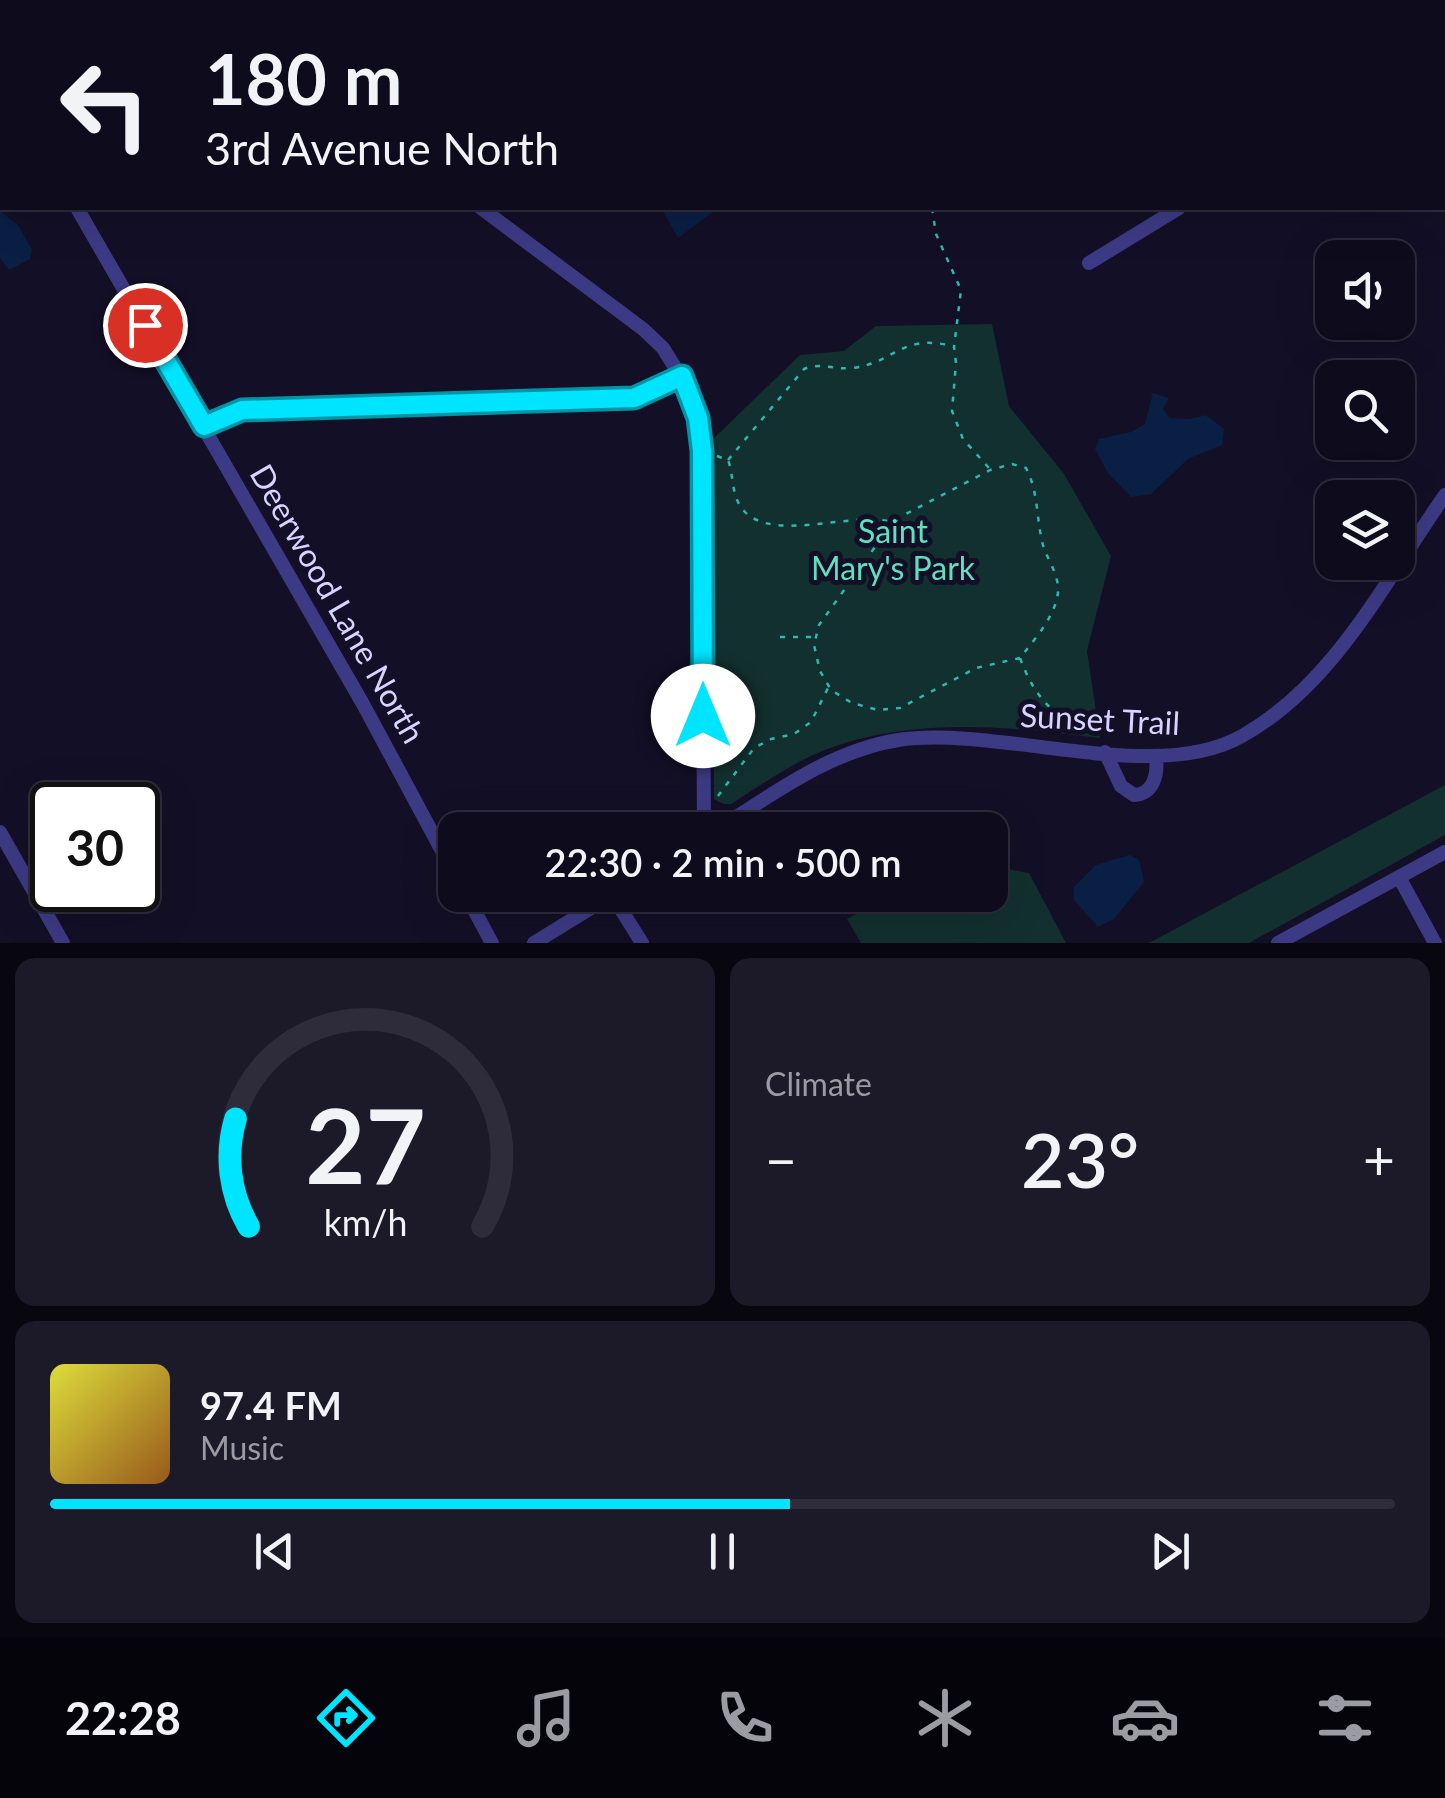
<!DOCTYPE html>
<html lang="en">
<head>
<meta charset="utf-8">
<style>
	body { margin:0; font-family:Lato,sans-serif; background:#1c1929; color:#f1f3f6; height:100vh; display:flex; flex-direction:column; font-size:38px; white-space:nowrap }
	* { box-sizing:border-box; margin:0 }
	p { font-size:32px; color:#9b9ba3 }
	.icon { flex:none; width:55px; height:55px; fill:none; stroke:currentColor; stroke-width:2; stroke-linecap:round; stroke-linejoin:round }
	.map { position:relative; height:943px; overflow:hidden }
	.details { display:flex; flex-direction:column; gap:15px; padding:15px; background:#08060f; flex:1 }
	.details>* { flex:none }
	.hud { position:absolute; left:0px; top:0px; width:1445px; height:210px; box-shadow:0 10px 40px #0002,0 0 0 2px #2e2b3b; background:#0e0b1c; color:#f1f3f6; overflow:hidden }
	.tools { position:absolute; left:1315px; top:240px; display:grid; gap:20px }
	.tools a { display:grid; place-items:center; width:100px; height:100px; border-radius:20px; background:#0e0b1c; box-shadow:0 10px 40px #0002,0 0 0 2px #2e2b3b; font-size:50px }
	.speed { position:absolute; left:30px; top:782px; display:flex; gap:20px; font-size:50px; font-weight:700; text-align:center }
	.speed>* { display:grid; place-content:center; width:130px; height:130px; border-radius:50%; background:#0e0b1c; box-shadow:0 10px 40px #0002,0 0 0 2px #2e2b3b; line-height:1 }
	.speed .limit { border:5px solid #111; border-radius:15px; background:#fff; color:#111 }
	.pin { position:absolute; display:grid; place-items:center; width:85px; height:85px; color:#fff; margin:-42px; border:5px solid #fff; border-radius:50%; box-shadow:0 2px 10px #0007 }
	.me { position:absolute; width:110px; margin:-55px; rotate:0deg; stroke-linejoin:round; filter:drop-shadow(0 0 8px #0008) }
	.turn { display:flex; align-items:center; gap:35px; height:210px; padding:0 40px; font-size:45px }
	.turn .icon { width:130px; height:130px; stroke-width:2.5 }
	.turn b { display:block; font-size:70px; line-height:85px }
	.big { font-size:75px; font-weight:600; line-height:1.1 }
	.details .card { flex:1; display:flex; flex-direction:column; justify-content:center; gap:15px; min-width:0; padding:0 35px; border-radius:20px; background:#1c1929 }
	.details .dial { align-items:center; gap:0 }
	.dial svg { height:260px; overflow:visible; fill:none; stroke:#2e2b3b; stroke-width:7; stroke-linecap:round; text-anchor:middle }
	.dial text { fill:#f1f3f6; stroke:none }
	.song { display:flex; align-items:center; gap:30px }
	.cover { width:120px; height:120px; border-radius:15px; background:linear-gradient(135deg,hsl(60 70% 55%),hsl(30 70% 35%)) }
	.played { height:10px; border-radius:5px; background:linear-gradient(90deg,#00e5ff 55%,#2e2b3b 55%) }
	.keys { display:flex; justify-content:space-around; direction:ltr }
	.heat { display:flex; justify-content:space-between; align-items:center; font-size:55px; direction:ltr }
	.details .tiles { flex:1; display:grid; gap:15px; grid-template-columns:1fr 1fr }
	.card:last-child { grid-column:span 2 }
	.trip { position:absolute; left:438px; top:812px; width:570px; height:100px; border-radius:20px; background:#0e0b1c; box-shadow:0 10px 40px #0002,0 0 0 2px #2e2b3b; font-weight:600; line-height:100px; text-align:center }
	.tabs { display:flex; height:160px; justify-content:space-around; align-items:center; background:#06040b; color:#9b9ba3 }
	.tabs .icon { width:70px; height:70px }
	.tabs .active { color:#00e5ff }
	.tabs b { font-size:45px; color:#f1f3f6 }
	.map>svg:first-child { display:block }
	.green { fill:#12302f }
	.water { fill:#0a1f44 }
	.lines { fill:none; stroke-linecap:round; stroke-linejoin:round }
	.path { stroke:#2fb8b0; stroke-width:2.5; stroke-dasharray:5 8; stroke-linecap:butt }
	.minor { stroke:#3d3a85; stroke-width:14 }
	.route-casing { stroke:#0095a6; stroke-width:25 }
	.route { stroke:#00e5ff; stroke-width:18 }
	.labels { text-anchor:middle; stroke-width:10; stroke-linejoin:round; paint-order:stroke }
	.park-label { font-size:32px; fill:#5fe0c0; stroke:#130f26 }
	.street-label { font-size:32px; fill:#d9d4ff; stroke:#130f26 }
</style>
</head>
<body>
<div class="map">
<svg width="1445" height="943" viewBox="0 0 1445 943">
	<rect width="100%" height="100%" fill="#130f26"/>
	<path class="green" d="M992 324 1009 406 1064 474 1111 556 1087 651 1100 738C1010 727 920 717 833 747 798 759 762 784 731 804H723L714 799 712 440 800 355 844 351 876 326Z
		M1445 785V835L1249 943H1149Z
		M990 866 1029 873 1066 943H861L847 919 890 895H990Z"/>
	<path class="water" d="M661 208H718L678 238Z
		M0 211 18 225 32 250 30 259 9 270 0 258Z
		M1153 393 1169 398 1163 409 1170 418 1190 419 1206 415 1224 429 1222 445 1188 459 1151 494 1131 497 1108 473 1095 449 1099 439 1131 432 1145 424Z
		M1130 855 1139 860 1144 882 1114 919 1098 927 1074 900V887L1096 865Z"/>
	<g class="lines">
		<path class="path" d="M1016 0 1017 2
			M932 208 936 234 961 290 954 347 956 363 952 411 963 439 989 468
			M717 456 728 460C734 476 731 497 744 511 775 544 855 509 895 523
			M728 460 804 369C821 362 834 370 852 368 893 364 901 333 952 346
			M780 637H815
			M1020 658 976 668 900 708 878 710 852 703 831 690 820 671 814 645 819 625 880 540 904 515 990 470 1012 464 1026 468C1039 493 1036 519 1043 545 1048 562 1062 578 1057 598 1052 620 1034 640 1020 658 1036 701 1051 708 1084 738
			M718 796 754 748 771 739 794 734 811 722 828 688"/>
		<path class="minor" d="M413 2 414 0
			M0 75 2 79
			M1442 96H1445
			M77 208 363 704 455 875
			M481 208 643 329 663 348 690 392 702 451 704 830
			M1089 263 1179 208
			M204 426 242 410 634 398 683 376
			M1105 752 1121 786 1134 795C1154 794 1158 774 1156 757
			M716 830C773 794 830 751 898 740 1000 725 1154 786 1242 736 1335 684 1386 579 1445 495
			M0 832 63 943
			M1399 877 1435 943
			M466 895 492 943
			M612 895 642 943
			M534 943 612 895
			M1278 943 1445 852"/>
	</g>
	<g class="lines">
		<defs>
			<path id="route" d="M145 325 204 426 242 410 634 398 682 376 698 418 702 451 703 716"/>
		</defs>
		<use href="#route" class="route-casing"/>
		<use href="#route" class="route"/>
	</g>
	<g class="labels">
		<g class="park-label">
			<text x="893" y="543">Saint<tspan x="893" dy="37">Mary's Park</tspan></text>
		</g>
		<g class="street-label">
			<text transform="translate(337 604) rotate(60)" y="11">Deerwood Lane North</text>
			<text transform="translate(1100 720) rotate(3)" y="11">Sunset Trail</text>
		</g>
	</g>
</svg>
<div class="tools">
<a><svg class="icon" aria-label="sound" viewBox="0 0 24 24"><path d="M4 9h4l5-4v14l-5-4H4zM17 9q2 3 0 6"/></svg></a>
<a><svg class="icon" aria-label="search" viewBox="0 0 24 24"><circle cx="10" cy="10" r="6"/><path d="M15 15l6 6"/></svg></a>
<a><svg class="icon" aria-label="layers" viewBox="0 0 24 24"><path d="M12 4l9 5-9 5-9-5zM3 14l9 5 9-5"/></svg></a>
</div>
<div class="speed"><div class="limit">30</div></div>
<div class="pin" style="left:145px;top:325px;background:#d93025"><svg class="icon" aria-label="arrive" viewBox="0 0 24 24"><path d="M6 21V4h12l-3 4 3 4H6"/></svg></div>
<svg class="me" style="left:703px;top:716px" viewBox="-20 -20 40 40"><circle r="19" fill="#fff"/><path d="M0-13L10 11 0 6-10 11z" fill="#00e5ff"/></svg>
<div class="trip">22:30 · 2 min · 500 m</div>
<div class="hud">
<div class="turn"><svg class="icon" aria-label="left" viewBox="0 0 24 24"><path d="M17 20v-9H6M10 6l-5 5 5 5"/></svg><div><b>180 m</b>3rd Avenue North</div></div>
</div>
</div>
<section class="details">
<div class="tiles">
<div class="card dial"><svg viewBox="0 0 100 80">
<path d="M14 69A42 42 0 1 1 86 69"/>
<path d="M14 69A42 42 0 0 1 10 36" stroke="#00e5ff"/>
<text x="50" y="56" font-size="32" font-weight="700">27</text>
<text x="50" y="72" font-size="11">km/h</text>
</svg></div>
<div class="card"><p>Climate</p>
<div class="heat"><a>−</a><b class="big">23°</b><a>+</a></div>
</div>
<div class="card">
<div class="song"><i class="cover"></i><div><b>97.4 FM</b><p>Music</p></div></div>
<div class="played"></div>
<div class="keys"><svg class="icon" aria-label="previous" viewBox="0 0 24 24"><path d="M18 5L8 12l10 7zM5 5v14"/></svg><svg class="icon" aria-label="pause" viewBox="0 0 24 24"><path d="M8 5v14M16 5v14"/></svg><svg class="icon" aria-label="next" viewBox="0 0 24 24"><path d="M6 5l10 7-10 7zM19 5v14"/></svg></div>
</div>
</div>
</section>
<nav class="tabs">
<b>22:28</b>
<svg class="icon active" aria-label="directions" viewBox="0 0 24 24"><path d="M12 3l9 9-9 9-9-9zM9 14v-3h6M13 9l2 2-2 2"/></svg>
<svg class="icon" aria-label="music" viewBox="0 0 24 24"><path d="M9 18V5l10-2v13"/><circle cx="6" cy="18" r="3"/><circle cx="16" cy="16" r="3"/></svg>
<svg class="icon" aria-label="phone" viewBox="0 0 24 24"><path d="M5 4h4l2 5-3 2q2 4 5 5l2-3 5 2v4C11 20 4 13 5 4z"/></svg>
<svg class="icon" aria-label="climate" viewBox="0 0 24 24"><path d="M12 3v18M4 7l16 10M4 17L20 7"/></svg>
<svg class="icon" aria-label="car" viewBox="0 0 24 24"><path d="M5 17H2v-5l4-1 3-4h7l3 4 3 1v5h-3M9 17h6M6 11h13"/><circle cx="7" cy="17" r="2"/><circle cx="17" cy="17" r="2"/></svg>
<svg class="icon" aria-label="filters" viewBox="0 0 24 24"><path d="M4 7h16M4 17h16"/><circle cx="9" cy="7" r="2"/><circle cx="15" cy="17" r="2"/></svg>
</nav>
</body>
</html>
